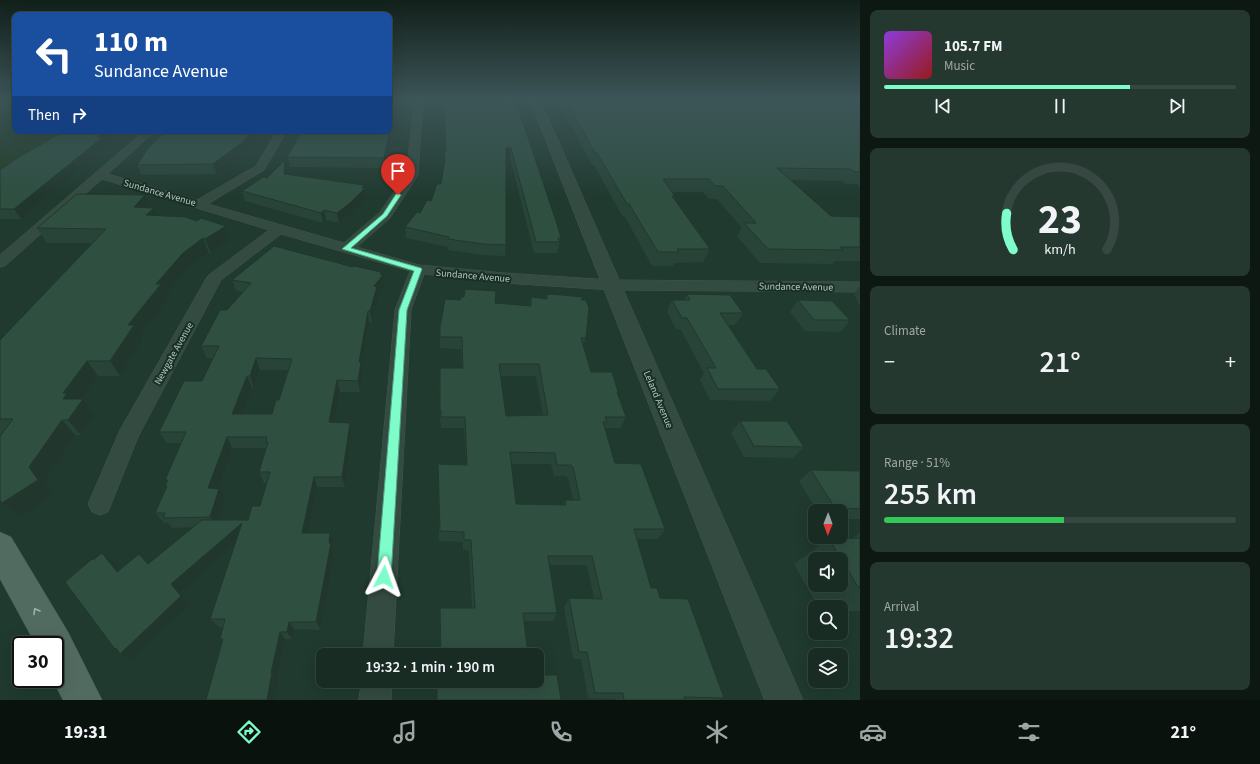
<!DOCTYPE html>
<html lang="en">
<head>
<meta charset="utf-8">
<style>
	body { margin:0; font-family:"Source Sans 3",sans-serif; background:#253830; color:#f1f3f6; height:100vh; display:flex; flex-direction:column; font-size:15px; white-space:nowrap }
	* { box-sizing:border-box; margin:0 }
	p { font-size:13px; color:#9fa7a6 }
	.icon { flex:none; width:22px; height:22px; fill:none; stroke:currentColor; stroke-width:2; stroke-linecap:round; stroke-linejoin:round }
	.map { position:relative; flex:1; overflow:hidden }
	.drawer { display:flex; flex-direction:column; gap:10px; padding:10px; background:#0d1813; width:400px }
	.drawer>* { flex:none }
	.top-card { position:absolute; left:12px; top:12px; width:380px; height:122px; border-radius:8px; box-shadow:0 4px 16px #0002,0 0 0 1px #364841; background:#1a4fa0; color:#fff; overflow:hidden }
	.needle { width:26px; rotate:181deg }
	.fabs { position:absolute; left:808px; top:504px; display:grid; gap:8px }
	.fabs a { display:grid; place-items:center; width:40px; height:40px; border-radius:8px; background:#182c23; box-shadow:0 4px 16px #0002,0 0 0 1px #364841; font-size:20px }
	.speed { position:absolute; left:12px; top:636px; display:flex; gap:8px; font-size:20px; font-weight:700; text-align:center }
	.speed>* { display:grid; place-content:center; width:52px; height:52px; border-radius:50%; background:#182c23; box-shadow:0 4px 16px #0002,0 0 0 1px #364841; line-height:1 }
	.speed .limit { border:2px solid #111; border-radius:6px; background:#fff; color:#111 }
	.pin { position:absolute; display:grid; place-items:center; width:34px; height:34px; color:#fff; margin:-41px -17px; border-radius:50% 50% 50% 0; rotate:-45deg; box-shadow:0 0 4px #0007 }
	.pin .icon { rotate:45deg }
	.me { position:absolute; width:44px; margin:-22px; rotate:4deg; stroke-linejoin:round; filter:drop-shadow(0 0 3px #0008) }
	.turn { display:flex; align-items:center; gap:14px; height:84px; padding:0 16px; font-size:18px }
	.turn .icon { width:52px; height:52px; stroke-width:2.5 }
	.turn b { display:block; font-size:28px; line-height:34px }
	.then { display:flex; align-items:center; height:38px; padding:0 16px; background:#0003; gap:8px; font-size:15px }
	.big { font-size:30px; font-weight:600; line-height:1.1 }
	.drawer .widget { flex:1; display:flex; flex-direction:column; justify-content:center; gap:6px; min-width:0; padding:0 14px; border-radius:8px; background:#253830 }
	.drawer .dial { align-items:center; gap:0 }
	.dial svg { height:104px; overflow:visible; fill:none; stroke:#364841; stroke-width:7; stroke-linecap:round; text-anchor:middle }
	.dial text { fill:#f1f3f6; stroke:none }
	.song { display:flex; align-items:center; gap:12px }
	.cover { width:48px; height:48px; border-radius:6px; background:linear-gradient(135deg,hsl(270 70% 55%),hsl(0 70% 35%)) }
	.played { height:4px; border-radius:2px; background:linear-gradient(90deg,#7efdcb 70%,#364841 70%) }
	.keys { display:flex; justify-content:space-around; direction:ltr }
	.heat { display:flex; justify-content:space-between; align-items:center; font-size:22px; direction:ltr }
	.charge { height:6px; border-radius:3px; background:linear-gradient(90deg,#34c759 51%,#364841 0) }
	.trip { position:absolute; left:316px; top:648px; width:228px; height:40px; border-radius:8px; background:#182c23; box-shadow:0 4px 16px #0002,0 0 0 1px #364841; font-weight:600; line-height:40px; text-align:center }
	.tabs { display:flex; height:64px; justify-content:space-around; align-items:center; background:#0a120e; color:#9fa7a6 }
	.tabs .icon { width:28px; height:28px }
	.tabs .selected { color:#7efdcb }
	.tabs b { font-size:18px; color:#f1f3f6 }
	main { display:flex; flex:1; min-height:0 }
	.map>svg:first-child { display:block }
	.green { fill:#223c25 }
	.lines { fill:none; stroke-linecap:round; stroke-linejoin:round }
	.minor-casing { stroke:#40574e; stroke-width:1 }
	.tertiary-casing { stroke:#40574e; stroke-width:1 }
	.primary-casing { stroke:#40574e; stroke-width:1 }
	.minor { fill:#344b41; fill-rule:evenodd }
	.tertiary { fill:#344b41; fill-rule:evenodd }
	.primary { fill:#526b60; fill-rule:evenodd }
	.wall { fill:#284438; fill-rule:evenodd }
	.shaded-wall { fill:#21372e }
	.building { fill:#2f4f41; stroke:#21372e; fill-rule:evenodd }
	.oneway { stroke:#9cb5ab }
	.route { fill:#7efdcb; stroke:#52a484 }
	.labels { text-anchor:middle; stroke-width:4; stroke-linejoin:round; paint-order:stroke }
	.street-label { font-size:10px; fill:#afc7be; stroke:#192f26 }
</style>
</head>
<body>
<main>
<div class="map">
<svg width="860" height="700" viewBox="0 0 860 700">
	<rect width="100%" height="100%" fill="#203a2f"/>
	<path class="green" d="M0 99H15V131H60L0 174Z"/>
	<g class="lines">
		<defs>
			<path id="minor" d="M415 99H423L418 175 390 218 357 247 419 265 504 273 612 280 860 282V292L612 290 504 283 424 274 411 310 393 655H363L395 310 410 271 281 234 221 280 138 437 108 512 100 515 92 512 88 504 120 430 207 277 210 274 269 230 102 179 5 266 0 267V255L144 131H155L108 174 197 200 256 166 277 131H287L264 170 208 204 344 243 380 212 406 175Z
				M362 681H392L391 700H359Z"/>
			<path id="tertiary" d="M530 99H540L803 700H765Z"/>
			<path id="primary" d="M0 532 11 537 68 632 102 700H63L52 679H55V645H36L0 579Z"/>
		</defs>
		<use href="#minor" class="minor-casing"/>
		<use href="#tertiary" class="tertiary-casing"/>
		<use href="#primary" class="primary-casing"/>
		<use href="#minor" class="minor"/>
		<use href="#tertiary" class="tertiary"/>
		<use href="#primary" class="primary"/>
	</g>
	<path class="wall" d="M444 99H515L561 238 557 253H534L510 157 506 158V245L505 256 483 255 448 250V247L406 238 405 227 431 201 441 184 444 165V152H445Z
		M557 99H860V187L857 184H847L842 181 791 180 831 216 860 217V261H835L833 264 760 263 737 236 742 228 717 199H709L703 192H672L675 196 674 199 710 249 703 262 674 263 673 266H652L625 217H623L594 165H592Z
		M65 131H119L108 140V141L105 143 107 146 21 219H0V170Z
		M389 131 385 168 290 167 287 157Z
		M245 151 217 174 141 175 137 165Z
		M287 169 286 175 364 185 366 199 352 213 339 223 326 220 323 223 245 201 242 191 267 178Z
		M151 207 154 208 158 216 197 221 226 226 230 240 211 253H209L190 267 166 295 168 299 140 336 143 340 120 376H98L82 399H83L95 414 81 435H75L45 481 54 494 20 517 2 503V434H0V340L92 243H47L37 228Z
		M353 267 381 272 384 286 378 294V298L372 322H369L362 367 363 374 360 392H340L334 423H350L352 434 345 487H317L308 533H330L334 543 333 549 334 553 321 630 294 629 292 639H285L277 678 279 679 274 700H206L218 657 222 641 220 639 223 627H219L210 619 235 545 180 593 190 605 133 660 92 559 93 560 102 553 114 562 120 570 149 564 193 527 172 528 168 523H164L155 513 166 487 165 486 167 482 165 480 181 443H167L159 432 202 381 213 358H207L201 346 227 310 243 292 236 291 232 280ZM260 370H288L279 400 272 414H242L252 388H254ZM232 448H266L259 472 264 483H267L260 506 248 520H219L226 499 218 489Z
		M860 286V307L854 293Z
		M547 294 586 338 583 345 591 372 618 392 617 394 626 417 620 428H605L615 463 665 529 658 539H637L651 588 660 598 724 698 718 700H615V699L588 698 581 659H573L564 607 569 598 594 599 587 565H550L557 613 553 621H524L528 655H440V608H472L469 550H463V542L439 541 438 464H466L464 428H441V422H440L439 380 462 368 461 349 440 348V327L495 303 529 306 531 297 546 298ZM501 376H536L543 415 506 416ZM511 464H551L554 476H566L568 478 573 500H565L563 505 516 504Z
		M687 294 743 313 735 325H728L757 369 780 389 770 401 710 400 700 380 704 373 681 330 676 329 667 311 672 300H684Z
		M798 300 850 320 841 332 805 331 790 312Z
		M740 421 804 447 793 458 744 457 731 433Z
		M811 470 860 471V519H841V511H817L799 481Z
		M860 533V611H841V607H818L794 564 829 539 853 538ZM815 559H841V585H815Z"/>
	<path class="shaded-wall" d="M396 99H398L385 168 384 158Z
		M103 131H119L108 140V141L105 143 107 146 21 219 14 209 97 137Z
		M251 131H259L245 151 217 174 213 164Z
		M506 148H511L510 157 504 158Z
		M285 160 287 169 286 184 284 174Z
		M364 185 366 199 352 213 339 223 337 213Z
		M145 195 151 208 134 207Z
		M154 208 160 221 146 215Z
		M324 210 326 220 323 223 321 213Z
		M226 226 230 240 211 253 205 239Z
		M203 238 209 253 190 267 166 295 168 299 140 336 143 340 120 376 110 361 128 325 156 284 183 253Z
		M381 272V277L383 275 384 286 378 294V298L372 322 370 311 374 286Z
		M368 311 369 322 362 367 363 374 360 392 358 381 359 362Z
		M256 358 260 370 254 388 250 376Z
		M87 361 98 376 77 406 83 399 95 414 81 435 68 420 63 399V393Z
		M247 376 252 388 238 425 232 414Z
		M337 380 340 392 332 434 329 422Z
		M62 420 75 435 45 481 54 494 20 517 2 503 29 467Z
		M350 423 352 434 345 487 342 477Z
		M227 437 232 448 215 499 208 488Z
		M314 477 317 487 306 543 302 533Z
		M219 489 226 499 217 527 210 517Z
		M242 523 248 533 180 593 190 605 133 660 120 654 121 653 115 649 171 584Z
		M330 533 334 543 333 549 334 553 321 630 316 622Z
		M102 553 114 562 129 581 117 572Z
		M289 622 294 629 292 639 287 632Z
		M280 632 285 639 277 678 279 679 274 700H267L271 673Z"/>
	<path class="building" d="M389 99H396L384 158 287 157 302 131H389Z
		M444 99H515L557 224 561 238H558L560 242H536L511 148H506V245L484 244 448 239 449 237 405 227 417 212 420 213 427 200 431 201 437 184H441L445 160 444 152H446Z
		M565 99H847L860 106V172H855L850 169 777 168 831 216 860 217V247H840L843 250 768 249 744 223H756L723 186H715L709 179H663L675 196H672L710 249H677L679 252H658L629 204H627L597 153H595Z
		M65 131H103L102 132H104L97 137H103L14 209H0V170L19 157Z
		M166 131H251L243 142 213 164 137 165 148 148Z
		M285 160 284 174 364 185 362 188H365L350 203 337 213 324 210 321 213 242 191 263 177 267 178Z
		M77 194 145 195 134 207 154 208 146 215 185 217 197 221 201 218 226 226 205 239 203 238 183 253 156 284H161L128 325H134L110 361H87L63 393H67L63 399H83L68 420H62L29 467 38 480 2 503 0 500V436L13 419H0V340L106 229 37 228Z
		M274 246 353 267 354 266 381 272 380 274 383 275 374 286 377 287 370 311H368L359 362H361L358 381 337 380 329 422 350 423 342 477H314L302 533H330L329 543H331L316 622H289L287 632H280L271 673H272L267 700H206L218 657 223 639H220L225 619H210L242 523 171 584 181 596 120 654 116 648 115 649 65 582 92 559 93 560 102 553 117 572 139 554 148 564 202 520H248L252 506H260L270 472H259L268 442H266L267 437H227L208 488 219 489 210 517 163 518 165 513H155L167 486H165L168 480H165L186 432H159L184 381H202L219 346H201L220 310H227L251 283 232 280ZM256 358 292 359 279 400H276L272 414H232L247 376H250Z
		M465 289 496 291 495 303 531 306V297L547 299V294L562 295 582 297V300H586L589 308 586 338H581L591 372H612L618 392H617L626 417H605L607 422H603L615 463 641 464 665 529H634L651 588H657L660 598 688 599 724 698 684 697 685 700H624L623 693H595L587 652H579L569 598 602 599 592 556H548L557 613H523L528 655H441L440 608H475L471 540H464V532L440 531 438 464 467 465 465 417H441V410H440V368H463L462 337H440V327L445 299 460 300 461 297H464ZM499 364H539L548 415 506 416ZM510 452 555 453 557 465H571L573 467 580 500H565L566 505 516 504Z
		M687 294 730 295 743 313H720L757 369H766L780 389H718L707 368H716L687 318H682L672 300H690Z
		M798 300 832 301 850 320H814Z
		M740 421H787L804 447 754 446Z
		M811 470 860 471V509L835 508Z
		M860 538V587H858L829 539Z
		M537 675H557L561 700H437V681H537Z"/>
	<defs><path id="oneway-chevron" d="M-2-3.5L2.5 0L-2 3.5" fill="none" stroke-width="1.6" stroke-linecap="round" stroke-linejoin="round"/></defs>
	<use class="oneway" href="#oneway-chevron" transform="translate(36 611) rotate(-120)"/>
	<linearGradient id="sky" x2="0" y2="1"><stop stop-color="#12201a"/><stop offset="0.5" stop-color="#3c5558"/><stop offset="1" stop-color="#3c5558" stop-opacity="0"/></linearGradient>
	<rect width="860" height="197" fill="url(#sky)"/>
	<path class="route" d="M398 193 401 195 387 216 351 248 421 268 422 269 407 310 391 577 389 581 384 583 379 581 377 577 399 310 414 271 342 249 383 214 396 194Z"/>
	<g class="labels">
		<g class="street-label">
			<text transform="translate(160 192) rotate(16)" y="4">Sundance Avenue</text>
			<text transform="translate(473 275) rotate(5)" y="4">Sundance Avenue</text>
			<text transform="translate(796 286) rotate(1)" y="4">Sundance Avenue</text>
			<text transform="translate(173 353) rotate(-61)" y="4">Newgate Avenue</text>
			<text transform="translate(659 399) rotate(67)" y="4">Leland Avenue</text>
		</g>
	</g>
</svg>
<div class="fabs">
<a><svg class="needle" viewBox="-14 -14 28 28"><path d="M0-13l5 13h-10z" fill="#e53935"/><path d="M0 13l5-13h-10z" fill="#9fa7a6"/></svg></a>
<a><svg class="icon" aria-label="sound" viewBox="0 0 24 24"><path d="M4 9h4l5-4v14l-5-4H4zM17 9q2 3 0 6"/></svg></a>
<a><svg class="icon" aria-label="search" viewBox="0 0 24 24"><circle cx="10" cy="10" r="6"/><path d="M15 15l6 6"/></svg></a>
<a><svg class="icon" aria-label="layers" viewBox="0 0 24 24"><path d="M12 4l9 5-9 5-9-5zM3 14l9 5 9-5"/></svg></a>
</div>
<div class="speed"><div class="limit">30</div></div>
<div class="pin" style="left:398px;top:195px;background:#d93025"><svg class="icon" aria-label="arrive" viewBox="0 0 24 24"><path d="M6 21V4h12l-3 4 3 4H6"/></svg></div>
<svg class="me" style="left:384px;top:577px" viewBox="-20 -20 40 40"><path d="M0-17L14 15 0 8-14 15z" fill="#7efdcb" stroke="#fff" stroke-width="4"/></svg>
<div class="trip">19:32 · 1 min · 190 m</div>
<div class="top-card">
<div class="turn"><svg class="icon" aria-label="left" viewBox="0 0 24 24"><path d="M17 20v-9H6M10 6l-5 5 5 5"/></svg><div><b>110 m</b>Sundance Avenue</div></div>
<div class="then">Then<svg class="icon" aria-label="right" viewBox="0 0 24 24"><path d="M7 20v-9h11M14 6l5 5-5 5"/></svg></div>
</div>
</div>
<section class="drawer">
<div class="widget">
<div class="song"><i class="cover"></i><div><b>105.7 FM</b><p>Music</p></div></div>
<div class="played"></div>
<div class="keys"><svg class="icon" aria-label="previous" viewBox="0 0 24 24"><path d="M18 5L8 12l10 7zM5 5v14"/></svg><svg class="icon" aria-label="pause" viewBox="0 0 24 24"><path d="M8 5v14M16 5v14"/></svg><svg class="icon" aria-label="next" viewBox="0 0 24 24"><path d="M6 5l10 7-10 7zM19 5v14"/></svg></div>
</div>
<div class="widget dial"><svg viewBox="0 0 100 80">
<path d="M14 69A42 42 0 1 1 86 69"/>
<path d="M14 69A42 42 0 0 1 9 41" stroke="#7efdcb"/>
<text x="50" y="56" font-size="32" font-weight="700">23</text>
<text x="50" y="72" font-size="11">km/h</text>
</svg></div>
<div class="widget"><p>Climate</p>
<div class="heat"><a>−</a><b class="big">21°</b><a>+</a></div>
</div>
<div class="widget"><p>Range · 51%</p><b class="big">255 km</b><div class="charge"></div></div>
<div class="widget"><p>Arrival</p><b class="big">19:32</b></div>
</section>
</main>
<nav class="tabs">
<b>19:31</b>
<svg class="icon selected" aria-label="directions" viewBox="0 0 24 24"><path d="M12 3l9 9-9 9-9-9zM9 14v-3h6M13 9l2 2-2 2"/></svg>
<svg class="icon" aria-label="music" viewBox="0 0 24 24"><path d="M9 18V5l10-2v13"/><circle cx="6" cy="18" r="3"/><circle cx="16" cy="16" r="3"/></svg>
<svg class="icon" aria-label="phone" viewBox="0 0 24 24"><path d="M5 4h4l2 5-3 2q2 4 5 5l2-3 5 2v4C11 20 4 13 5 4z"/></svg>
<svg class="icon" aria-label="climate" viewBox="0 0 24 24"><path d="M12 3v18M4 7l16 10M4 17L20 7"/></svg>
<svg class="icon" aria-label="car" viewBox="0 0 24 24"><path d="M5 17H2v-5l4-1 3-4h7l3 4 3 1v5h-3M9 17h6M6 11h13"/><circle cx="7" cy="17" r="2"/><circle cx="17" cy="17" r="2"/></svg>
<svg class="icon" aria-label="filters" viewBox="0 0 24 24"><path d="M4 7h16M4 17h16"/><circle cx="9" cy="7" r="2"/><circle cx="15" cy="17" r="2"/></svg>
<b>21°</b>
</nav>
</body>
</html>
